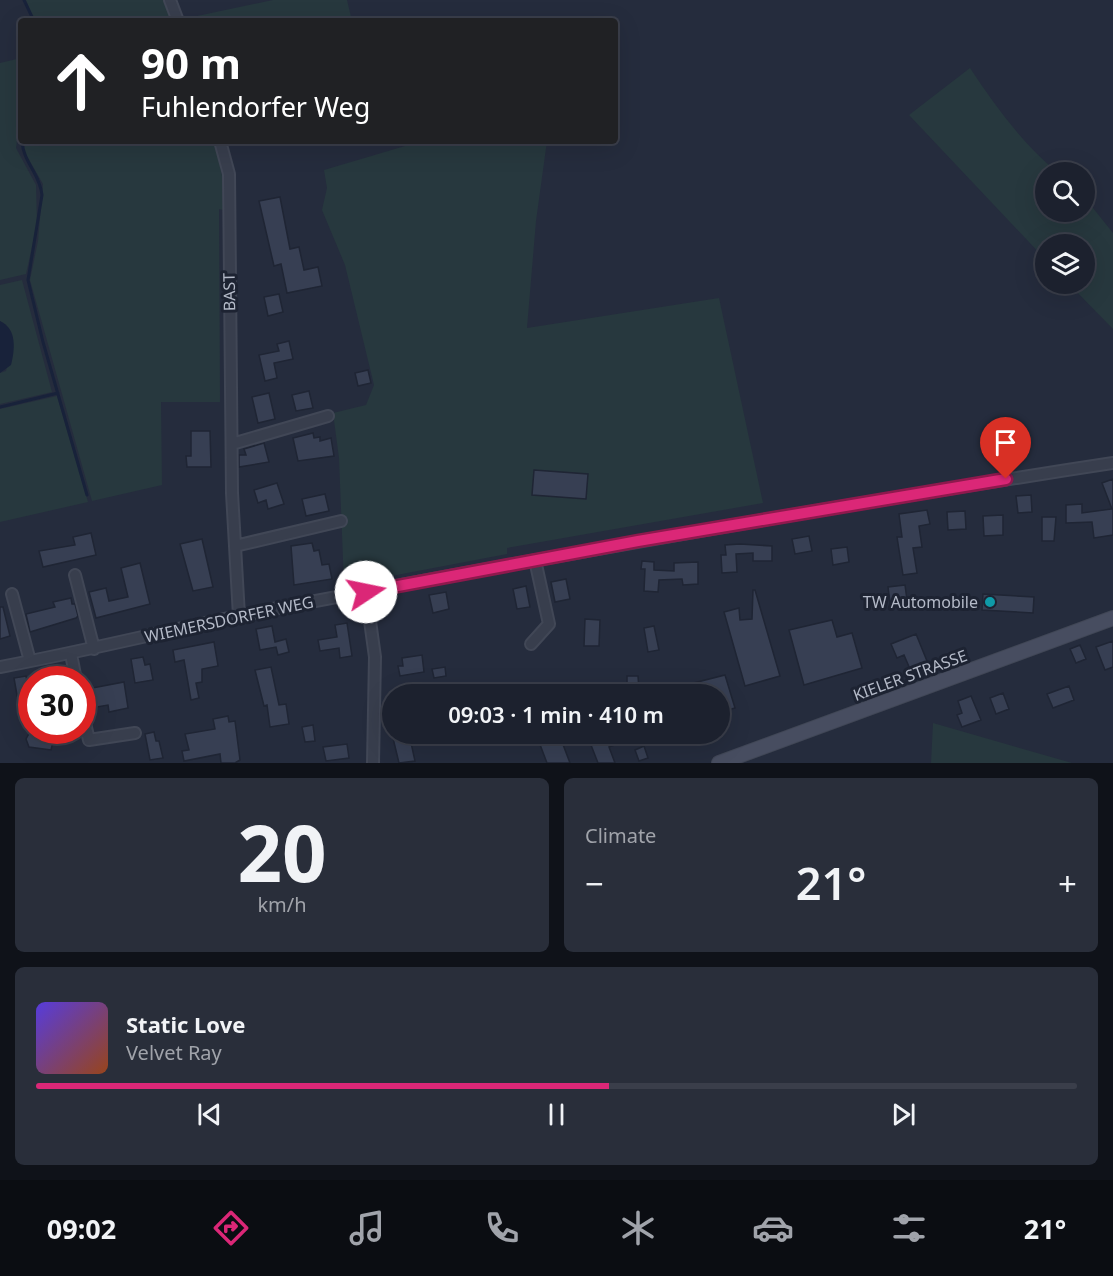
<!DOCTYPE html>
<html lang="en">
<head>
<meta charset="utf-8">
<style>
	body { margin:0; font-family:"Noto Sans",sans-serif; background:#292e3a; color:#f1f3f6; height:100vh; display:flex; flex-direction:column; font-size:22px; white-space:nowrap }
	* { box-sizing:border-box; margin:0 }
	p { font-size:20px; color:#a0a3aa }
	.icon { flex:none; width:33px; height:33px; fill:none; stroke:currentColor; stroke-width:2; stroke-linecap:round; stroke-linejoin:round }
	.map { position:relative; height:763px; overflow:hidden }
	.drawer { display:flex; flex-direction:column; gap:15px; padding:15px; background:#0f1219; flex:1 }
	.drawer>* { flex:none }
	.banner { position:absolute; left:18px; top:18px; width:600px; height:126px; border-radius:6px; box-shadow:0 6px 24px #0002,0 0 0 2px #3a3e4a; background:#202124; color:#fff; overflow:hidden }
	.controls { position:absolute; left:1035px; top:162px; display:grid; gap:12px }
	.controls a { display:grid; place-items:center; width:60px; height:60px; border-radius:50%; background:#1c212e; box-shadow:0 6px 24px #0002,0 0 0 2px #3a3e4a; font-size:30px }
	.speed { position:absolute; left:18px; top:666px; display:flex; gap:12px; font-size:30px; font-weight:700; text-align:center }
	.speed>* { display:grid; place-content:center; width:78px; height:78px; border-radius:50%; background:#1c212e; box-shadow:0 6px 24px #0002,0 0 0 2px #3a3e4a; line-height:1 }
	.speed .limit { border:9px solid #d22; background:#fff; color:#111 }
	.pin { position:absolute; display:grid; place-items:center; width:51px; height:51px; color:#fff; margin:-62px -26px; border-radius:50% 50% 50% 0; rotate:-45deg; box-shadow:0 0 6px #0007 }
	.pin .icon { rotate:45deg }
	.me { position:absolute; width:66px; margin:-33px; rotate:79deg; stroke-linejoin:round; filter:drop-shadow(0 0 4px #0008) }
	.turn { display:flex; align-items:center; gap:21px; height:126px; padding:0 24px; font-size:27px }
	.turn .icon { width:78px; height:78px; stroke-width:2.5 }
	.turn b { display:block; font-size:42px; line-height:51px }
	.big { font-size:45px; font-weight:600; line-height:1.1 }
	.drawer .tile { flex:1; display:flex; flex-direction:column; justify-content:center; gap:9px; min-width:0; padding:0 21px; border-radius:9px; background:#292e3a }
	.drawer .dial { align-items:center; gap:0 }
	.dial b { font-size:78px; line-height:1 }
	.song { display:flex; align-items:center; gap:18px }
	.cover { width:72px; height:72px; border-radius:9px; background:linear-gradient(135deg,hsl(250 70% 55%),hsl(20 70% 35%)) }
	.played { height:6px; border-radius:3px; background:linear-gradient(90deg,#db2777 55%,#3a3e4a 55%) }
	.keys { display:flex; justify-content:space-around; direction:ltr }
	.heat { display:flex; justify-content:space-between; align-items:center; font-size:33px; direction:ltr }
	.drawer .tiles { flex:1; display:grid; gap:15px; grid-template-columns:1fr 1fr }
	.tile:last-child { grid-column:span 2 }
	.trip { position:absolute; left:382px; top:684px; width:348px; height:60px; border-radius:30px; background:#1c212e; box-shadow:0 6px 24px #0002,0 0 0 2px #3a3e4a; font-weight:600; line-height:60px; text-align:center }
	.tabs { display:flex; height:96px; justify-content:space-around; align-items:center; background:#0b0d12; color:#a0a3aa }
	.tabs .icon { width:42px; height:42px }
	.tabs .selected { color:#db2777 }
	.tabs b { font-size:27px; color:#f1f3f6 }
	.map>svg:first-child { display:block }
	.green { fill:#27383e }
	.water { fill:#18223a }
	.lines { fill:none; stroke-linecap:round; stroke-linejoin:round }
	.stream { stroke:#18223a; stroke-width:3 }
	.building { fill:#373f53; stroke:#1f2534; stroke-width:1.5 }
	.street-casing { stroke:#414756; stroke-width:14 }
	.secondary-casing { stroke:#414756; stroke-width:16 }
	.street { stroke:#383e4d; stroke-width:10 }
	.secondary { stroke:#474d60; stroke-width:14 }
	.route-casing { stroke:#8e194d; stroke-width:15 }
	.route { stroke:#db2777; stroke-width:10 }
	.culture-dot { fill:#0f9aa8; stroke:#1d2332; stroke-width:2 }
	.labels { text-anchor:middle; stroke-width:6; stroke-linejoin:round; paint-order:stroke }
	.street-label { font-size:16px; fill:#b4bac8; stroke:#1d2332 }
	.poi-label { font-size:16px; fill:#b4bac8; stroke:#1d2332; text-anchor:end }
</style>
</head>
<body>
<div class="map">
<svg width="1113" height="763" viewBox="0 0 1113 763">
	<rect width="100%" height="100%" fill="#252c3d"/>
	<path class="green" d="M26 0H167L175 21H34Z
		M273 0H347L352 21H184L183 19Z
		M21 58V111L16 148 36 185 37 224 26 274 0 280V63Z
		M970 68C996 107 1021 142 1057 172H1046V212H1084L1085 198 1113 233V329L1069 284H1084V244H1046L1045 259 909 115Z
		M25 141H215L222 176 223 210 219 209 220 402H161L162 485 92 501 30 280 38 241 43 184 24 151Z
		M422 141H547L536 221 527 328 719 298 763 503 507 548V554L344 585 339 458 333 413 366 405 374 385 345 265 322 210 327 188 324 170Z
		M22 280 52 392 0 404V373L6 371C11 352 21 332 0 321V285Z
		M57 396 88 502 0 522V409Z
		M933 723 1072 763H931Z"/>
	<path class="water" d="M0 321C17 329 15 349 11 365L0 373Z"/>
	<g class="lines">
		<path class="stream" d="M24 0 34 21
			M22 141C23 162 40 174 42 195L28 280 43 342 87 495
			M0 407 58 393"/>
	</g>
	<path class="building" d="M280 197 290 249 299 247 304 270 318 267 322 286 287 293 281 264 274 266 259 201Z
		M279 294 283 312 268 316 264 297Z
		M289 341 293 359 274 363 277 378 265 381 259 355 279 351 277 344Z
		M368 370 371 383 358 386 355 373Z
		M309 391 313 408 296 411 292 395Z
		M269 393 275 419 258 423 252 397Z
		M191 431H210L211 467H187L186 456H191Z
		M313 433 314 438 320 437V441L331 438 334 456 298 461 293 438Z
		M264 443 269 462 239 467V455H246L244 449Z
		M534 470 588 474 586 499 532 495Z
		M1113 479V535L1094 538 1092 522 1066 523V505L1082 504V513L1112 509 1102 483Z
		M277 483 284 504 268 509 266 500 258 503 254 490Z
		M325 494 329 511 306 516 302 499Z
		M1031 495 1032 512 1018 513 1016 496Z
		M927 510 930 524 919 526 922 547 913 548 917 573 903 575 897 537H902L899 514Z
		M965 511 966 529 948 530 947 512Z
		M1003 515V535L984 536 983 516Z
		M1042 517H1056L1054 541H1042Z
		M91 533 96 555 43 567 39 551 75 545 73 537Z
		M809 536 812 551 795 554 792 539Z
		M202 539 213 587 193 591 180 544Z
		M312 543 314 551 319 550 322 565 329 564 332 579 294 585 291 546Z
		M740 544 772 546V561H753V553L736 554 737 572 722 573 721 555H726L725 545Z
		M847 547 849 562 833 565 831 549Z
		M642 561 654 562V570L674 571V563L698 562V584L683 585 682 579 659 580 658 592 644 591 645 569H641Z
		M140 563 150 604 96 618 89 592 106 588 109 601 128 597 121 568Z
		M566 579 570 599 555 602 551 582Z
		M905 585 907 600 890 602 888 587Z
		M526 586 530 607 517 609 513 589Z
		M753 590H755L780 676 745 686 724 612 739 608 740 620 752 619Z
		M446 592 449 609 433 613 429 595Z
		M983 594 1034 597 1033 613 982 610Z
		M71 598 72 604H75L78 616 76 618 30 632 26 614 55 607 53 602Z
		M0 607H3L10 636 0 639Z
		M585 619 600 620 599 646H584Z
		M832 620 837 637 852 633 862 668 804 685 789 630Z
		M347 623 352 656 340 658 339 648 320 651 318 640 337 637 335 625Z
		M272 626 275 642 286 639 289 652 278 655 276 647 260 650 256 629Z
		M654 626 659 650 648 652 644 628Z
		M916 634 927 661 910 669 904 655 897 658 891 644Z
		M1113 641V667L1105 670 1096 647Z
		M214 642 218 666 202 669V682L196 683 199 698 191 700 184 660 175 662 173 650Z
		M1080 645 1086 659 1076 663 1070 649Z
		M422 655 424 672 400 676 398 666H403L402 658Z
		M143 657 145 665 150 664 153 680 135 683 131 659Z
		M271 667 279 705 286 704 289 724 270 727 267 705 264 706 255 670Z
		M445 667 446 676 434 678 432 669Z
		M725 675 735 708 720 712V694H627V676H638L639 690 664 683 666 690Z
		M26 676 31 698 18 701 14 678Z
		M124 682 128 708 109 712 108 705 91 708 87 689Z
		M1069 686 1074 700 1053 708 1047 694Z
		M1003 693 1009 709 996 714 990 698Z
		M971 696 981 720 962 727 957 715 962 713 958 701Z
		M228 716 229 722 235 721 240 760 235 763H221L220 754 184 761 182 751 189 750 185 734 215 729 213 719Z
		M313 725 315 741 305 742 302 727Z
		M31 730H56L51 750 29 747 26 739Z
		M154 732 156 741H159L163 758 150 760 145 734Z
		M392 734H406L407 739 410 738 415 761 399 763Z
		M536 734H559L570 763H547Z
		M609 734H644L609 747 615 763H598L591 745 610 737Z
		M347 744 349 758 326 761 323 747Z
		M644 746 648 758 639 761 635 750Z"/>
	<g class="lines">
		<defs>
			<path id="street" d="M170 0 178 21
				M220 141 229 174 232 493 239 616
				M232 444 328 416
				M235 546 341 521
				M75 575 94 649
				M366 592 375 657 373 763
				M12 594 30 661
				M531 644 549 624 535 560
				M71 654 76 680
				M0 667C97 649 192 624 289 606 563 554 837 505 1113 463
				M82 711 89 740 135 733"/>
			<path id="secondary" d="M719 763 1113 618"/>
		</defs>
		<use href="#street" class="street-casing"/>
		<use href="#secondary" class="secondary-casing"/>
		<use href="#street" class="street"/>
		<use href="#secondary" class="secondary"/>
	</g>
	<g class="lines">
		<defs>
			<path id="route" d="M366 592 638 541 1006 479"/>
		</defs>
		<use href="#route" class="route-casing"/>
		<use href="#route" class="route"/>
	</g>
	<circle class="culture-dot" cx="990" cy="602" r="6"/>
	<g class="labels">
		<g class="street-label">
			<text transform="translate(229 292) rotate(-91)" y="6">BAST</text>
			<text transform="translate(229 619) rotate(-12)" y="6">WIEMERSDORFER WEG</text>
			<text transform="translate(910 675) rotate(-20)" y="6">KIELER STRASSE</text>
		</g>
		<g class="poi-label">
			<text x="978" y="608">TW Automobile</text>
		</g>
	</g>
</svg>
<div class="controls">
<a><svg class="icon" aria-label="search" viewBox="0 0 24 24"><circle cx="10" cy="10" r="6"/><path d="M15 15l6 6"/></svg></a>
<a><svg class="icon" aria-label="layers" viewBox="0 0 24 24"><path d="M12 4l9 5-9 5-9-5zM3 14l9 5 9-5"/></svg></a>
</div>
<div class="speed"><div class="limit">30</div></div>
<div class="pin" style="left:1006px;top:479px;background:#d93025"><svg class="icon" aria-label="arrive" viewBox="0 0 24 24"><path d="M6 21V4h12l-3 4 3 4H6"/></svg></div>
<svg class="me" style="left:366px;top:592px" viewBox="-20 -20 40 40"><circle r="19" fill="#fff"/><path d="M0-13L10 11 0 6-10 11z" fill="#db2777"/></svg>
<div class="trip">09:03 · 1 min · 410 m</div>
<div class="banner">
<div class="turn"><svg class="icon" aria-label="ahead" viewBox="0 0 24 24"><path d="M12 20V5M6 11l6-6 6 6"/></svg><div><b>90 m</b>Fuhlendorfer Weg</div></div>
</div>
</div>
<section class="drawer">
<div class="tiles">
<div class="tile dial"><b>20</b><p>km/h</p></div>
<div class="tile"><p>Climate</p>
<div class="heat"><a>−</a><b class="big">21°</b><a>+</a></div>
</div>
<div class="tile">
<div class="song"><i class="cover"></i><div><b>Static Love</b><p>Velvet Ray</p></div></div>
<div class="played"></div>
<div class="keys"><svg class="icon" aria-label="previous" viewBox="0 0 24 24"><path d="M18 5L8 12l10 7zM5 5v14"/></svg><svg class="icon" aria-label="pause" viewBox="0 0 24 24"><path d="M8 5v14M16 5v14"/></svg><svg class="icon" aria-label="next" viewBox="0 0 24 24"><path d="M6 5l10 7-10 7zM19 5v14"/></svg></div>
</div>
</div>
</section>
<nav class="tabs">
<b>09:02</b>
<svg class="icon selected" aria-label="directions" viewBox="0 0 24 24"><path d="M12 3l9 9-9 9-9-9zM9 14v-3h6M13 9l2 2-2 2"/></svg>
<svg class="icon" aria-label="music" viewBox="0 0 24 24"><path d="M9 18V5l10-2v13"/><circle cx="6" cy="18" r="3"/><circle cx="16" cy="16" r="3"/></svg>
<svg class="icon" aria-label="phone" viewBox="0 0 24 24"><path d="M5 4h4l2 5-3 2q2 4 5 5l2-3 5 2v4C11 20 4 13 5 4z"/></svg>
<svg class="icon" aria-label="climate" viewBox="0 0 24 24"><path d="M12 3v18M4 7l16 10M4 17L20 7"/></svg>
<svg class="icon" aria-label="car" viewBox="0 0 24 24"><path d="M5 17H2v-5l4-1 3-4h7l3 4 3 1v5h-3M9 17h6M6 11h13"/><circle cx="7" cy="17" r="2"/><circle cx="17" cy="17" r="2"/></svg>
<svg class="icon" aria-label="filters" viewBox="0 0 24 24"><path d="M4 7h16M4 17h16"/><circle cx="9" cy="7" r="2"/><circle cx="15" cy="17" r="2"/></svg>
<b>21°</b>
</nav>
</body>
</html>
